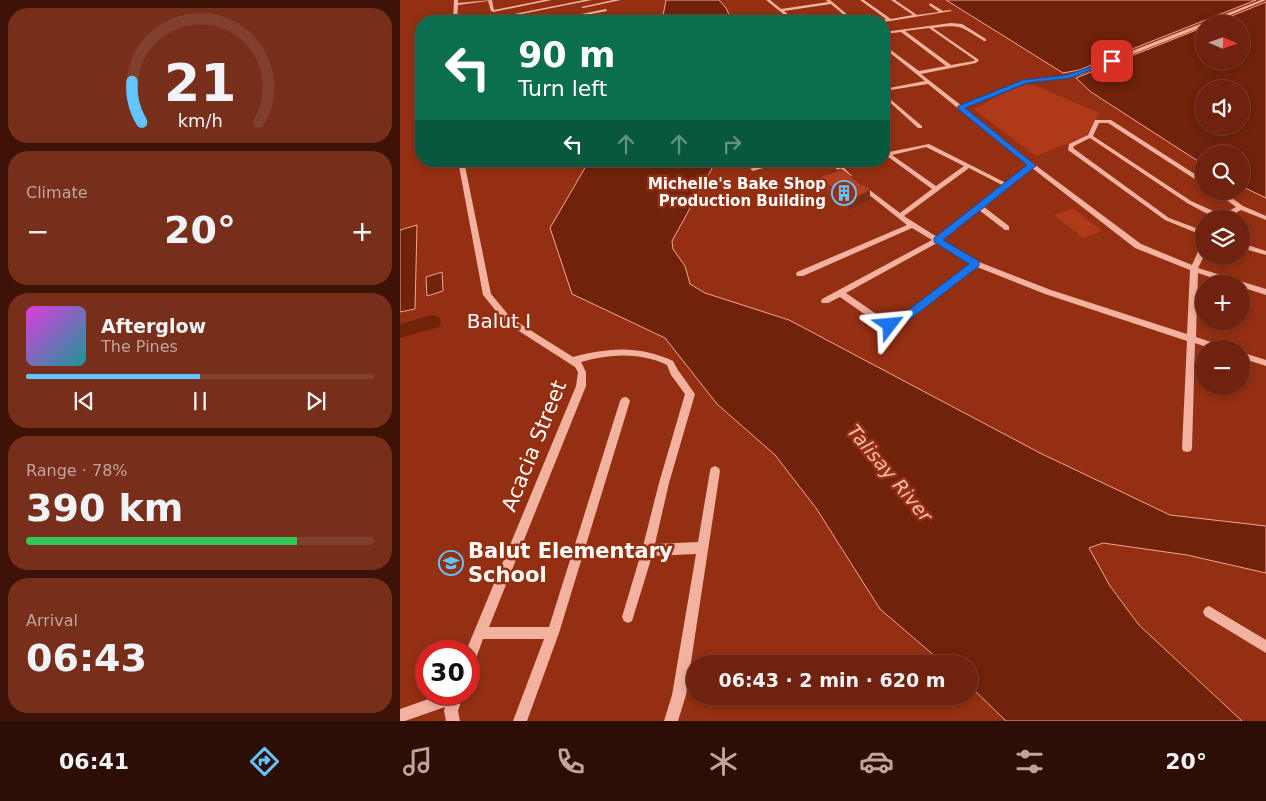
<!DOCTYPE html>
<html lang="en">
<head>
<meta charset="utf-8">
<style>
	body { margin:0; font-family:"DejaVu Sans",sans-serif; background:#772f1c; color:#f1f3f6; height:100vh; display:flex; flex-direction:column; font-size:19px; white-space:nowrap }
	* { box-sizing:border-box; margin:0 }
	p { font-size:16px; color:#c0a49e }
	.icon { flex:none; width:28px; height:28px; fill:none; stroke:currentColor; stroke-width:2; stroke-linecap:round; stroke-linejoin:round }
	.map { position:relative; flex:1; overflow:hidden }
	.side { display:flex; flex-direction:column; gap:8px; padding:8px; background:#3d1308; width:400px }
	.side>* { flex:none }
	.guide { position:absolute; left:15px; top:15px; width:475px; height:152px; border-radius:20px; box-shadow:0 2px 8px #0003,0 0 0 1px #81402e; background:#0b6e4f; color:#fff; overflow:hidden }
	.needle { width:32px; rotate:92deg }
	.fabs { position:absolute; left:795px; top:15px; display:grid; gap:10px }
	.fabs a { display:grid; place-items:center; width:55px; height:55px; border-radius:50%; background:#6f230e; box-shadow:0 2px 8px #0003,0 0 0 1px #81402e; font-size:25px }
	.speed { position:absolute; left:15px; top:640px; display:flex; gap:10px; font-size:25px; font-weight:700; text-align:center }
	.speed>* { display:grid; place-content:center; width:65px; height:65px; border-radius:50%; background:#6f230e; box-shadow:0 2px 8px #0003,0 0 0 1px #81402e; line-height:1 }
	.speed .limit { border:8px solid #d22; background:#fff; color:#111 }
	.pin { position:absolute; display:grid; place-items:center; width:42px; height:42px; color:#fff; margin:-21px; border-radius:10px; box-shadow:0 2px 8px #0006 }
	.me { position:absolute; width:55px; margin:-28px; rotate:61deg; stroke-linejoin:round; filter:drop-shadow(0 0 4px #0008) }
	.turn { display:flex; align-items:center; gap:18px; height:105px; padding:0 20px; font-size:22px }
	.turn .icon { width:65px; height:65px; stroke-width:2.5 }
	.turn b { display:block; font-size:35px; line-height:42px }
	.lanes { display:flex; align-items:center; height:48px; padding:0 20px; background:#0003; justify-content:center; gap:25px; direction:ltr }
	.lanes .off { opacity:.35 }
	.big { font-size:38px; font-weight:800; line-height:1.1 }
	.side .widget { flex:1; display:flex; flex-direction:column; justify-content:center; gap:8px; min-width:0; padding:0 18px; border-radius:20px; background:#772f1c }
	.side .dial { align-items:center; gap:0 }
	.dial svg { height:130px; overflow:visible; fill:none; stroke:#81402e; stroke-width:7; stroke-linecap:round; text-anchor:middle }
	.dial text { fill:#f1f3f6; stroke:none }
	.song { display:flex; align-items:center; gap:15px }
	.cover { width:60px; height:60px; border-radius:8px; background:linear-gradient(135deg,hsl(300 70% 55%),hsl(180 70% 35%)) }
	.played { height:5px; border-radius:2px; background:linear-gradient(90deg,#62c5ff 50%,#81402e 50%) }
	.keys { display:flex; justify-content:space-around; direction:ltr }
	.heat { display:flex; justify-content:space-between; align-items:center; font-size:28px; direction:ltr }
	.charge { height:8px; border-radius:4px; background:linear-gradient(90deg,#34c759 78%,#81402e 0) }
	.trip { position:absolute; left:286px; top:655px; width:292px; height:50px; border-radius:25px; background:#6f230e; box-shadow:0 2px 8px #0003,0 0 0 1px #81402e; font-weight:800; line-height:50px; text-align:center }
	.dock { display:flex; height:80px; justify-content:space-around; align-items:center; background:#2c0e06; color:#c0a49e }
	.dock .icon { width:35px; height:35px }
	.dock .active { color:#62c5ff }
	.dock b { font-size:22px; color:#f1f3f6 }
	main { display:flex; flex:1; min-height:0 }
	.map>svg:first-child { display:block }
	.green { fill:#af3919 }
	.water { fill:#70220b; stroke:#f6a592; fill-rule:evenodd }
	.lines { fill:none; stroke-linecap:round; stroke-linejoin:round }
	.river { fill:#70220b; fill-rule:evenodd }
	.minor { fill:#f3b1a0; fill-rule:evenodd }
	.wall { fill:#9b361b }
	.shaded-wall { fill:#7e2c16 }
	.building { fill:#b43f1f; stroke:#7e2c16 }
	.route { fill:#1a73e8; stroke:#114b97 }
	.labels { text-anchor:middle; stroke-width:5; stroke-linejoin:round; paint-order:stroke }
	.far-poi-label { font-size:15px; font-weight:bold; fill:#fff; stroke:#942f12; text-anchor:end }
	.water-label { font-size:19px; font-style:italic; fill:#fabcac; stroke:#942f12 }
	.quarter-label { font-size:20px; fill:#fff; stroke:#942f12 }
	.near-street-label { font-size:21px; fill:#fff; stroke:#942f12 }
	.near-poi-label { font-size:21px; font-weight:bold; fill:#fff; stroke:#942f12; text-anchor:start }
</style>
</head>
<body>
<main>
<section class="side">
<div class="widget dial"><svg viewBox="0 0 100 80">
<path d="M14 69A42 42 0 1 1 86 69"/>
<path d="M14 69A42 42 0 0 1 8 44" stroke="#62c5ff"/>
<text x="50" y="56" font-size="32" font-weight="700">21</text>
<text x="50" y="72" font-size="11">km/h</text>
</svg></div>
<div class="widget"><p>Climate</p>
<div class="heat"><a>−</a><b class="big">20°</b><a>+</a></div>
</div>
<div class="widget">
<div class="song"><i class="cover"></i><div><b>Afterglow</b><p>The Pines</p></div></div>
<div class="played"></div>
<div class="keys"><svg class="icon" aria-label="previous" viewBox="0 0 24 24"><path d="M18 5L8 12l10 7zM5 5v14"/></svg><svg class="icon" aria-label="pause" viewBox="0 0 24 24"><path d="M8 5v14M16 5v14"/></svg><svg class="icon" aria-label="next" viewBox="0 0 24 24"><path d="M6 5l10 7-10 7zM19 5v14"/></svg></div>
</div>
<div class="widget"><p>Range · 78%</p><b class="big">390 km</b><div class="charge"></div></div>
<div class="widget"><p>Arrival</p><b class="big">06:43</b></div>
</section>
<div class="map">
<svg width="866" height="721" viewBox="0 0 866 721">
	<rect width="100%" height="100%" fill="#942f12"/>
	<path class="green" d="M632 84 699 113 686 136 636 156 573 109 619 86Z
		M673 208 702 231 683 238 654 215Z"/>
	<path class="water" d="M266 0H319L326 8 332 21H262Z
		M546 0H856L679 70 663 73Z
		M866 2V198L841 186V154H804V165L691 92 676 78 804 27V61H841V24H812ZM804 89H841V126H804Z
		M189 161H316L272 241 273 249 285 266 290 284 305 293 389 320 640 453 770 515 866 526V573L787 555 703 543 689 548 710 586 739 625 842 721H606L570 686V664H544L480 609 416 508 375 455 317 404 265 338 172 294 150 228Z
		M17 225 15 309 0 312V230Z
		M42 272 43 291 27 296 26 277Z"/>
	<g class="lines">
		<path class="river" d="M32 315 39 317 41 322 39 327 0 338V324Z"/>
		<path class="minor" d="M54 0H58V3L92 0 94 10 144 0H152L93 12 91 11 88 1 58 5 57 21H53Z
			M184 0H192L86 21H79Z
			M213 0H221L183 8 181 7Z
			M366 0H370L381 9 428 2 426 0H430L455 21H451L431 4 384 11 396 21H392Z
			M460 0H464L491 19 513 15 491 0H495L517 15 539 12 529 5 530 3 543 11 550 10 552 11 484 22 480 21 486 19Z
			M861 0H866L809 24H804V26L680 75 667 78 626 82 565 108 634 164 741 244 792 265 800 247 804 245V256L798 268 866 289V295L841 287V284H831L798 273 796 337 826 347 827 349H812L795 343 792 448 791 451 787 452 783 451 782 448 787 341 645 294 577 267 497 327 480 325 440 297 428 303H422L421 301 422 299 532 240 512 228 403 276H397L396 274 397 272 507 225 458 186 463 185 500 213 532 189 487 156 484 157V152H489L529 144 606 183 628 165 528 84 484 91V89L525 81 484 48V45L519 71 546 66 501 32 484 34V32L551 23 562 24 586 39V41H584C560 26 561 24 533 28L579 60 576 63 521 74 562 106 623 80 667 76 676 73ZM529 28 575 60 574 61 551 65 505 31ZM526 147 564 166 536 186 492 155ZM569 168 602 185 537 237 504 216ZM632 168 735 248 790 270 787 334 651 290 579 262 542 240 579 210 605 230H609V226L584 207ZM537 243 571 264 495 321 485 320 446 293Z
			M206 9 207 11 154 21H147Z
			M228 14 229 16 201 21H194Z
			M484 94 522 126V128H518L484 97Z
			M695 120H711L804 180V185L708 123H699L693 136 791 201 822 215 836 207 814 191H822L843 206 866 216V220L841 210 825 219H817L787 203 690 138 674 146 673 148 769 218 804 231V236L765 220 668 150 669 144 688 135Z
			M58 161H64L91 294 111 318 173 357C209 348 238 345 273 361L278 370 295 394 269 483 255 544 298 542 310 471 311 468 315 466 319 468 320 471 286 695 278 721H264L272 695 296 554 252 556 232 621 228 623 224 621 222 617 242 550 259 483 285 394 271 375 267 365C239 352 210 354 181 362L186 372V386L89 627H149L220 401 222 398 225 397 228 398 230 401 159 633 127 721H113L144 639H83L74 664 69 665V651H66L176 386 178 372 175 367 105 322 83 295Z
			M375 161H386L353 171 350 169Z
			M430 161H437L441 165 454 161H464L444 168 452 176 449 178 439 170 436 169V167Z
			M841 243 866 251V255L841 248Z
			M841 352 866 360V366L841 358Z
			M809 606 866 640V653L805 616 803 612 805 608Z
			M43 694H63L58 711 60 721H46L44 711 45 707 5 721H0V709Z"/>
	</g>
	<path class="wall" d="M419 177 470 191V200L448 210 419 186Z"/>
	<path class="shaded-wall" d="M470 191V200L448 210V201Z"/>
	<path class="building" d="M441 169 470 191 448 201 419 177Z"/>
	<path class="route" d="M710 60 715 61 670 78 627 83 565 108 636 166 543 240 579 261V266L500 327 486 328 485 325 486 322 494 321 569 264 534 242V238L627 165 558 109V106L623 80 667 75Z"/>
	<defs>
		<symbol id="building-ring" viewBox="-11 -11 22 22"><circle r="9.5" fill="#942f12" stroke="#62c5ff" stroke-width="1.5"/><path d="M-4-6H4V6H1V3H-1V6H-4ZM-2.5-4.3h1.7v1.8h-1.7ZM.8-4.3h1.7v1.8H.8ZM-2.5-1h1.7V.8h-1.7ZM.8-1h1.7V.8H.8Z" fill="#62c5ff"/></symbol>
		<symbol id="school-ring" viewBox="-11 -11 22 22"><circle r="9.5" fill="#942f12" stroke="#62c5ff" stroke-width="1.5"/><path d="M0-5L7-2L0 1L-7-2ZM-4 1L0 2.5L4 1V4Q0 6-4 4Z" fill="#62c5ff"/></symbol>
	</defs>
	<g fill-rule="evenodd">
		<use href="#building-ring" x="430" y="179" width="28" height="28"/>
		<use href="#school-ring" x="37" y="549" width="28" height="28"/>
	</g>
	<g class="labels">
		<g class="far-poi-label">
			<text x="426" y="189">Michelle's Bake Shop<tspan x="426" dy="17">Production Building</tspan></text>
		</g>
		<g class="water-label">
			<text transform="translate(490 473) rotate(50)" y="7">Talisay River</text>
		</g>
		<g class="quarter-label">
			<text x="99" y="328">Balut Ⅰ</text>
		</g>
		<g class="near-street-label">
			<text transform="translate(134 446) rotate(-68)" y="7">Acacia Street</text>
		</g>
		<g class="near-poi-label">
			<text x="68" y="558">Balut Elementary<tspan x="68" dy="24">School</tspan></text>
		</g>
	</g>
</svg>
<div class="fabs">
<a><svg class="needle" viewBox="-14 -14 28 28"><path d="M0-13l5 13h-10z" fill="#e53935"/><path d="M0 13l5-13h-10z" fill="#c0a49e"/></svg></a>
<a><svg class="icon" aria-label="sound" viewBox="0 0 24 24"><path d="M4 9h4l5-4v14l-5-4H4zM17 9q2 3 0 6"/></svg></a>
<a><svg class="icon" aria-label="search" viewBox="0 0 24 24"><circle cx="10" cy="10" r="6"/><path d="M15 15l6 6"/></svg></a>
<a><svg class="icon" aria-label="layers" viewBox="0 0 24 24"><path d="M12 4l9 5-9 5-9-5zM3 14l9 5 9-5"/></svg></a>
<a>+</a>
<a>−</a>
</div>
<div class="speed"><div class="limit">30</div></div>
<div class="pin" style="left:712px;top:61px;background:#d93025"><svg class="icon" aria-label="arrive" viewBox="0 0 24 24"><path d="M6 21V4h12l-3 4 3 4H6"/></svg></div>
<svg class="me" style="left:490px;top:325px" viewBox="-20 -20 40 40"><path d="M0-17L14 15 0 8-14 15z" fill="#1a73e8" stroke="#fff" stroke-width="4"/></svg>
<div class="trip">06:43 · 2 min · 620 m</div>
<div class="guide">
<div class="turn"><svg class="icon" aria-label="left" viewBox="0 0 24 24"><path d="M17 20v-9H6M10 6l-5 5 5 5"/></svg><div><b>90 m</b>Turn left</div></div>
<div class="lanes"><svg class="icon" aria-label="left" viewBox="0 0 24 24"><path d="M17 20v-9H6M10 6l-5 5 5 5"/></svg><svg class="icon off" aria-label="ahead" viewBox="0 0 24 24"><path d="M12 20V5M6 11l6-6 6 6"/></svg><svg class="icon off" aria-label="ahead" viewBox="0 0 24 24"><path d="M12 20V5M6 11l6-6 6 6"/></svg><svg class="icon off" aria-label="right" viewBox="0 0 24 24"><path d="M7 20v-9h11M14 6l5 5-5 5"/></svg></div>
</div>
</div>
</main>
<nav class="dock">
<b>06:41</b>
<svg class="icon active" aria-label="directions" viewBox="0 0 24 24"><path d="M12 3l9 9-9 9-9-9zM9 14v-3h6M13 9l2 2-2 2"/></svg>
<svg class="icon" aria-label="music" viewBox="0 0 24 24"><path d="M9 18V5l10-2v13"/><circle cx="6" cy="18" r="3"/><circle cx="16" cy="16" r="3"/></svg>
<svg class="icon" aria-label="phone" viewBox="0 0 24 24"><path d="M5 4h4l2 5-3 2q2 4 5 5l2-3 5 2v4C11 20 4 13 5 4z"/></svg>
<svg class="icon" aria-label="climate" viewBox="0 0 24 24"><path d="M12 3v18M4 7l16 10M4 17L20 7"/></svg>
<svg class="icon" aria-label="car" viewBox="0 0 24 24"><path d="M5 17H2v-5l4-1 3-4h7l3 4 3 1v5h-3M9 17h6M6 11h13"/><circle cx="7" cy="17" r="2"/><circle cx="17" cy="17" r="2"/></svg>
<svg class="icon" aria-label="filters" viewBox="0 0 24 24"><path d="M4 7h16M4 17h16"/><circle cx="9" cy="7" r="2"/><circle cx="15" cy="17" r="2"/></svg>
<b>20°</b>
</nav>
</body>
</html>
